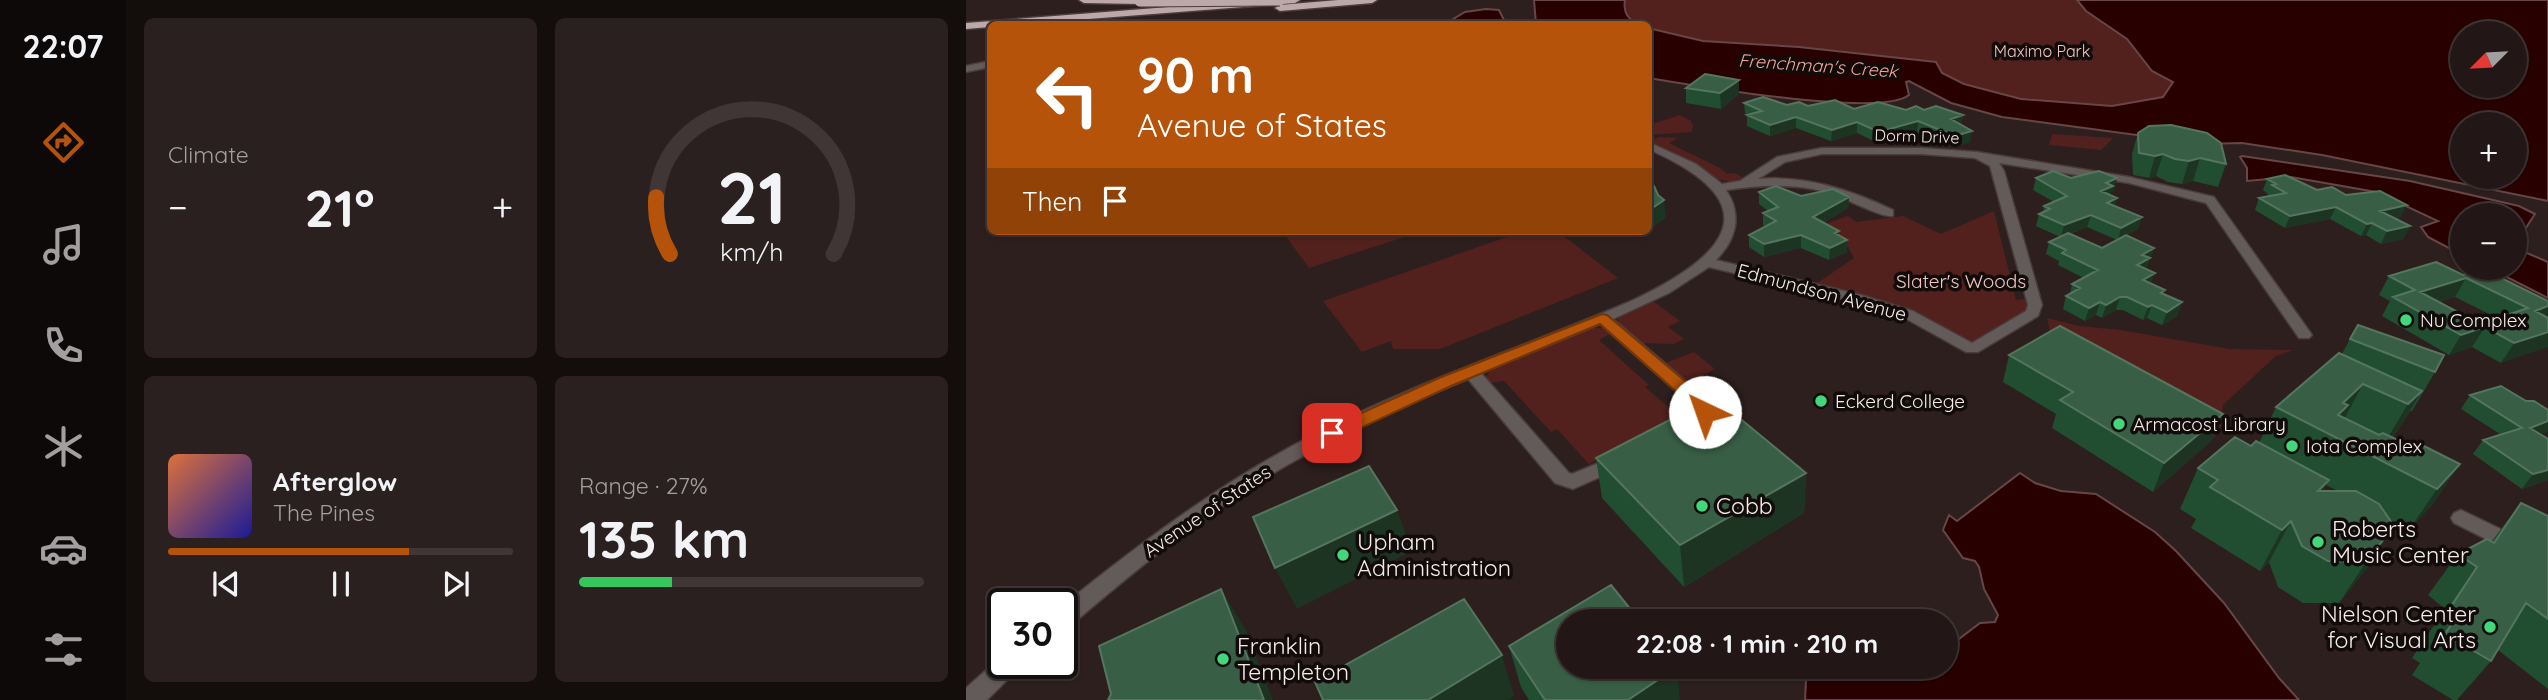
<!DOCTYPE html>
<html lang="en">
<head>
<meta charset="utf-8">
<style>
	body { margin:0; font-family:Quicksand,sans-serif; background:#2a201f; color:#f1f3f6; height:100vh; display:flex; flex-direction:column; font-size:26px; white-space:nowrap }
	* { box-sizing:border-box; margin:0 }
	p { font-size:23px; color:#a29fa1 }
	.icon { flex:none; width:38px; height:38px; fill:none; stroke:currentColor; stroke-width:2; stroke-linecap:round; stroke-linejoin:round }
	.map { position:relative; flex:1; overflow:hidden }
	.panel { display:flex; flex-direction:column; gap:18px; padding:18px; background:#130d0c; width:840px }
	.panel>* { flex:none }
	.top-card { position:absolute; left:21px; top:21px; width:665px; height:214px; border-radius:10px; box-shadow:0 2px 5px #0004,0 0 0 2px #3f3635; background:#b45309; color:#fff; overflow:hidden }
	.needle { width:46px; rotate:246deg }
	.tools { position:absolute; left:1484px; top:21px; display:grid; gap:14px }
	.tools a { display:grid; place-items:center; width:77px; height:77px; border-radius:50%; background:#221716; box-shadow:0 2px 5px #0004,0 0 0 2px #3f3635; font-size:35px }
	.speed { position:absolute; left:21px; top:588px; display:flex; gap:14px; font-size:35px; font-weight:700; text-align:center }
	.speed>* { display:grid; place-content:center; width:91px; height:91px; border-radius:50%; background:#221716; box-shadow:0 2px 5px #0004,0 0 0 2px #3f3635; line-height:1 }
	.speed .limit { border:4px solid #111; border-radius:10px; background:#fff; color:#111 }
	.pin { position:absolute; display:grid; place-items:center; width:60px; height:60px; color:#fff; margin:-30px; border-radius:14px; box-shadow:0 4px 10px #0006 }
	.me { position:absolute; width:77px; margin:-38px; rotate:318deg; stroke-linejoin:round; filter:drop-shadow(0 0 5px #0008) }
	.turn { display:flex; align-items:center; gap:24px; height:147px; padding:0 35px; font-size:32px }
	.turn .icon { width:91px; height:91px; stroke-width:2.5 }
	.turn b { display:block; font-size:49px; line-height:60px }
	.then { display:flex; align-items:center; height:66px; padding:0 35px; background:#0003; gap:14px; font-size:26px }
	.big { font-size:52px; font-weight:700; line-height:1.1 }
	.panel .widget { flex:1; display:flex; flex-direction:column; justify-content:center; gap:10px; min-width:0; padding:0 24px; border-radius:10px; background:#2a201f }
	.panel .dial { align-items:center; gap:0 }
	.dial svg { height:182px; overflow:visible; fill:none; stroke:#3f3635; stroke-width:7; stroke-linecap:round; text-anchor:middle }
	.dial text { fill:#f1f3f6; stroke:none }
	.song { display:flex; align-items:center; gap:21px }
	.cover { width:84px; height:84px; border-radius:10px; background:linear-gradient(135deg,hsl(20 70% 55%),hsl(240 70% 35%)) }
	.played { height:7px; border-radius:4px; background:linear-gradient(90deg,#b45309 70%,#3f3635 70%) }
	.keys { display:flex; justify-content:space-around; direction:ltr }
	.heat { display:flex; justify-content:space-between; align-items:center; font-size:38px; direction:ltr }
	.charge { height:10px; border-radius:5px; background:linear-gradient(90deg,#34c759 27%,#3f3635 0) }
	.panel .tiles { flex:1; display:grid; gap:18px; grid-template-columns:repeat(2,1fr) }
	.trip { position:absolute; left:590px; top:609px; width:402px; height:70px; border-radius:35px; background:#221716; box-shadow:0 2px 5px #0004,0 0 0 2px #3f3635; font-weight:700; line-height:70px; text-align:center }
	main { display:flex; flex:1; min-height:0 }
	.tabs { display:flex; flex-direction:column; width:126px; justify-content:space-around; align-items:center; background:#0e0909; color:#a29fa1 }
	.tabs .icon { width:49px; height:49px }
	.tabs .active { color:#b45309 }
	.tabs b { font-size:32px; color:#f1f3f6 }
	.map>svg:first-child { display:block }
	.green { fill:#52211d }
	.water { fill:#280000; stroke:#664646; stroke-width:2; fill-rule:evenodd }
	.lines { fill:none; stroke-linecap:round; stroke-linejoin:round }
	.minor-casing { stroke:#493c3a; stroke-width:3 }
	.motorway-casing { stroke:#493c3a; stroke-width:3 }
	.minor { fill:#635b5a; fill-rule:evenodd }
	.motorway { fill:#bca9a7; fill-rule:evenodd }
	.motorway-bridge-casing { stroke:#493c3a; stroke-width:13; stroke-linecap:butt }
	.motorway-bridge { stroke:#bca9a7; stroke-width:11 }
	.wall { fill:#214e31; fill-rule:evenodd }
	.shaded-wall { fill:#1c3421 }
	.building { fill:#385f45; stroke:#55755f; stroke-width:2; fill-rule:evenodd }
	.route { fill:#b45309; stroke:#753606; stroke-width:2 }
	.poi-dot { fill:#43d77b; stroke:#110b0a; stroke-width:2.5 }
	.labels { text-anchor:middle; stroke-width:7; stroke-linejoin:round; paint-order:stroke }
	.far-park-label { font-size:16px; fill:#f1c6c1; stroke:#110b0a }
	.far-street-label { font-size:16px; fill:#f5ebea; stroke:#110b0a }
	.far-water-label { font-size:18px; font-style:italic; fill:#f7a59b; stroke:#110b0a }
	.park-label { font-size:19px; fill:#f1c6c1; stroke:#110b0a }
	.street-label { font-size:19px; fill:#f5ebea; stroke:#110b0a }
	.poi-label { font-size:19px; fill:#f5ebea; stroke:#110b0a; text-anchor:start }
	.near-poi-label { font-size:23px; fill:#f5ebea; stroke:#110b0a; text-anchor:start }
</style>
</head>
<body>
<main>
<nav class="tabs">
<b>22:07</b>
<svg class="icon active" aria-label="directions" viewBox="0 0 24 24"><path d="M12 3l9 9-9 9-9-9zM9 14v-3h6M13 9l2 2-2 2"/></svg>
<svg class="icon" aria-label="music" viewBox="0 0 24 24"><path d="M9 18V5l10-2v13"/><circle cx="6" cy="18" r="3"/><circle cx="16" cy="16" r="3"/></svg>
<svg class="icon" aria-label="phone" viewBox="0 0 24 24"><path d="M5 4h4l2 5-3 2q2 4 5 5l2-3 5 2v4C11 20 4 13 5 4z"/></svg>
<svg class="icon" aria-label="climate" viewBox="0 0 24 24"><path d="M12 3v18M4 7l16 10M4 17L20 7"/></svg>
<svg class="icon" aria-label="car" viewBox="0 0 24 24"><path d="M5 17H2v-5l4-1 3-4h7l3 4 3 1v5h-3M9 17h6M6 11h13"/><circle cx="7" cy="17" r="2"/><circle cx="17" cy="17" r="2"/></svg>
<svg class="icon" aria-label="filters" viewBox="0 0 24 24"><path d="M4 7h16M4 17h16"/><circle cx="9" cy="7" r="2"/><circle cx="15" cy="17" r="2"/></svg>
</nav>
<section class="panel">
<div class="tiles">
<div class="widget"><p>Climate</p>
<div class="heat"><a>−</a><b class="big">21°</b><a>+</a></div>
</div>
<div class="widget dial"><svg viewBox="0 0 100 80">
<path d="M14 69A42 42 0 1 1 86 69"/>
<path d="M14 69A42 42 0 0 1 8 44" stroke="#b45309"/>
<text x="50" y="56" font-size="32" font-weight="700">21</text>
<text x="50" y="72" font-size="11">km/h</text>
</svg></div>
<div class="widget">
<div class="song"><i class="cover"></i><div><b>Afterglow</b><p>The Pines</p></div></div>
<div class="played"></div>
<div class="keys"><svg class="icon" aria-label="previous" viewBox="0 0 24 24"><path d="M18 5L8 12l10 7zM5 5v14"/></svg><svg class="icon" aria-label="pause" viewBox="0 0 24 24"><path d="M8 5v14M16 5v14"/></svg><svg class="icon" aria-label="next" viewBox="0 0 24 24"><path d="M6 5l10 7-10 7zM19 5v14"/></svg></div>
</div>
<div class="widget"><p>Range · 27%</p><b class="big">135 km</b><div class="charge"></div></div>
</div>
</section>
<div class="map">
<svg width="1582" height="700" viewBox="0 0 1582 700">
	<rect width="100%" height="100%" fill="#2d1f1d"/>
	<path class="green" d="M659 0H1111L1120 11 1161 39 1186 71 1207 82 1197 97 1146 106 1055 99 998 84 976 73 969 62 833 47 737 41 685 29 682 24C667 24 657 16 659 0Z
		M714 115 725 121 727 126 726 132 683 135V125Z
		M1086 134 1147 138 1135 150 1083 145Z
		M694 137 712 138 703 143 754 168 761 174 769 173 777 178 767 182 750 179 735 167 683 141Z
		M1028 211 1050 300 1063 298 1060 312 1014 341 997 343 970 326 847 286 888 258 882 247 855 230 862 223 882 216 890 222 937 216 975 234Z
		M316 231H457L343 268Z
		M558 231H591L652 278 474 349H427L425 341 396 352 357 301Z
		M687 301 714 321 702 327 718 339 708 344 675 343 653 324 652 317Z
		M1081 318 1113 326 1154 330 1264 349 1327 350 1310 356 1257 405 1254 431 1245 440 1089 352Z
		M623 328H636L644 334 633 340 683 385 679 387 714 417 623 464 591 429 585 432 538 381 521 383 519 379 525 369Z
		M728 352 749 369 723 383 699 363Z"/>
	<path class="water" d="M568 0H659C657 12 662 20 673 24H570Z
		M1111 0H1582V201L1356 155 1276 143 1238 144 1036 117 985 103 943 81 940 82 943 95C915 118 725 85 683 78L682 28 737 41 833 47 970 62 976 73 998 84 1055 99 1146 106 1197 97 1207 82 1186 71 1161 39 1120 11ZM1496 33H1549V86H1496ZM1496 124H1549V177H1496Z
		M520 9 533 10 540 24H479L499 12Z
		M1276 156 1444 181 1553 206 1569 214 1550 243 1549 215H1496V227L1487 228 1496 233V255L1462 237 1455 227 1472 221 1410 192 1325 177 1281 181V168L1274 157Z
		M1549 248 1582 262V298L1523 268H1549Z
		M1054 473 1069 483 1095 491 1130 494 1189 532 1210 551 1258 603 1313 678 1333 700H839L840 680 856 674 876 677 901 676 929 667H980V649L1014 623 1029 622 1032 615 1018 589 1013 567 1009 561 997 558 977 530 983 515 991 521Z"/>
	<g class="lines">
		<defs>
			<path id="minor" d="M24 61V67L0 72V66Z
				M682 142 730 164 756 184 774 181 811 157 856 148H955L1011 152 1163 177 1248 197 1346 335 1343 338H1333L1240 203 1163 183 1033 163 1038 171 1076 305 1072 316 1012 352H1000L937 317 885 301 743 267 703 293 647 319 745 403 748 412 740 423H728L725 419 730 409 634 324 515 373 603 473 606 474 652 455 659 456 661 461 659 466 607 489 589 483 502 379C441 404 381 431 323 464 244 509 173 567 104 626L96 628V606C173 544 253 484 341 438 444 384 556 348 663 302 760 257 809 205 682 149ZM856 154H955L1009 158 1024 166 1062 305 1060 311 1006 343 947 311 895 295 750 260C770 240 777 215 760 190 793 185 827 183 860 192 876 196 915 218 927 216V210C885 190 840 175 792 179L819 162Z
				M1495 510 1582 552V570L1488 523 1485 518 1488 513Z
				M37 655V663H55L51 670 21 700H0V688Z"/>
			<path id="motorway" d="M113 0H178L179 1 174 4 118 3Z
				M292 0H334L329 3 58 24H24V27L0 29V23Z
				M372 0H411L406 3 314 11 309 8 314 5Z"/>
		</defs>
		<use href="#minor" class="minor-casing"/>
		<use href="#motorway" class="motorway-casing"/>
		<use href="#minor" class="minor"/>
		<use href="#motorway" class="motorway"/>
		<defs>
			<path id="motorway-bridge" d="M174 1 314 0"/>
		</defs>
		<use href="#motorway-bridge" class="motorway-bridge-casing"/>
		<use href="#motorway-bridge" class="motorway-bridge"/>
	</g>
	<path class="wall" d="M773 80V94L755 109 720 103V88Z
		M778 103 888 109 940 110 997 115 995 125 1004 142 988 147 951 132 912 143 891 133 865 141 830 128 804 136 781 126V115H782L779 113Z
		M1172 133 1260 164 1252 187 1227 181 1216 184 1202 182 1190 176 1183 178 1167 175 1166 154Z
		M1070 178H1105L1148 190 1145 191 1144 195 1149 206 1176 217 1172 229 1161 235 1188 248 1180 269 1185 284 1197 294 1216 302 1211 316 1196 325 1181 318 1177 320 1157 310H1150L1136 318 1130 315 1119 321 1097 309 1100 296 1104 294 1106 284 1118 278 1092 265 1093 261 1080 254 1083 242 1094 237 1070 226 1073 214 1077 212 1078 206 1088 202 1067 190ZM1121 227 1151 240 1136 248 1104 234Z
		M1301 179 1351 190 1380 195 1435 217 1428 218 1444 226 1437 239 1415 244 1400 235 1395 236 1364 219 1319 228 1289 210 1293 198 1301 197 1302 194 1297 190Z
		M793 192 835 196 883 197 882 208 857 223 872 235 881 252 863 260 835 248 798 257 783 247V235L799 226 797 225V213L802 211 793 204Z
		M631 231H677L658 235Z
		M1497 275 1582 301 1535 363 1506 347 1483 355 1416 316 1424 301 1413 295 1423 276ZM1489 297 1531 318 1514 324 1473 302Z
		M1384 339 1469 372 1446 411H1444L1432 430 1426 437 1445 446 1494 464 1466 505 1443 530 1423 519 1401 568 1373 603H1337L1312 587 1303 562 1294 571 1225 528 1230 519 1214 509 1232 468 1293 443 1310 407 1376 354ZM1360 485 1372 491H1357Z
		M1043 355 1257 414 1245 441 1187 492 1086 428 1090 414 1037 382Z
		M1504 395 1582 439V480L1556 489 1507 454 1517 440 1534 434 1495 409Z
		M630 458 840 473 838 513 718 587 636 498Z
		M1555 503 1582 516V689L1532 650 1525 661 1491 700H1487L1446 675 1454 663 1446 658 1479 609 1462 595 1492 554 1525 542Z
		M543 646 714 700H563L555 687Z"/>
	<path class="shaded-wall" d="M773 80V94L755 109 754 93Z
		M997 115 995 126 985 119Z
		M830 117V128L804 136V125Z
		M952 121 951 132 912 143 913 132Z
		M891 122V133L865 141 866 130Z
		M1006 131 1004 142 988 147 989 136Z
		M1197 154 1190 176 1183 178 1189 156Z
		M1234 158 1227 181 1216 184 1223 161Z
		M1151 178 1148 190 1145 191 1143 197 1135 191 1140 183Z
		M883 197 882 208 846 229 847 217Z
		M1151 198 1148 210 1141 203Z
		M698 200 700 218 682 230V211Z
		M1441 205 1435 217 1408 223 1414 211Z
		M1370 207 1364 219 1319 228 1324 216Z
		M1125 215 1121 227 1095 237 1098 225Z
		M1176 217 1172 229 1152 240 1155 228Z
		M1406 223 1400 235 1395 236 1401 224Z
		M1444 226 1437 239 1415 244 1421 231Z
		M657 231H677L658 235Z
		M835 235V248L798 257V244Z
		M881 240V252L863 260 864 248Z
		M1188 248 1184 260 1183 261 1180 271 1171 265 1176 255Z
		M1189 273 1184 286 1177 280Z
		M1500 278 1489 297 1450 310 1454 292Z
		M1154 297 1150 310 1136 318 1140 305Z
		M1134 302 1130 315 1119 321 1123 308Z
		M1216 302 1211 316 1196 325 1201 312Z
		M1186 305 1181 318 1177 320 1182 307Z
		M1582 306V314L1575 324 1569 311Z
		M1519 327 1506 347 1483 355 1495 335Z
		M1582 332V347L1535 363 1548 343Z
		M1397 384 1376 423 1366 436 1377 403Z
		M1456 391 1432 430 1418 444 1442 404Z
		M1257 414 1245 441 1187 492 1198 463Z
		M1582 421V432L1554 442 1564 428Z
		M1494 464 1466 505 1443 530 1471 489Z
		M1582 470V480L1556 489 1567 474Z
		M840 473 838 513 718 587 714 545Z
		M1363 480 1340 521 1329 532 1352 491Z
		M431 510 446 551 331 609 309 568Z
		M1325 521 1303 562 1294 571 1316 530Z
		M1428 526 1401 568 1373 603 1400 562Z
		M255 589 280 630 307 700H298Z
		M536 655 548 696 542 700H462Z
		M711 667 714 700H662Z"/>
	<path class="building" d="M739 74 773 80 754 93 720 88Z
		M797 97 821 105 833 102 842 106 869 100 888 109 912 102 940 110 950 106 958 110 970 106 997 115 985 119 1006 131 989 136 952 121 913 132 891 122 866 130 830 117 804 125 781 115 796 111 778 103Z
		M1205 125 1241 133 1255 143 1260 164 1234 158 1223 161 1209 159 1197 154 1189 156 1173 153 1172 133 1183 126Z
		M1087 171 1105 178 1133 171 1151 178 1140 183 1147 186 1135 191 1151 198 1141 203 1176 217 1155 228 1125 215 1098 225 1073 214 1084 209 1078 206 1101 196 1070 178Z
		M1319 175 1351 190 1366 187 1380 195 1414 191 1441 205 1414 211 1444 226 1421 231 1406 223 1401 224 1370 207 1324 216 1293 198 1320 193 1306 185 1310 184 1301 179Z
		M682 185 688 186 692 195 698 200 682 211Z
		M810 186 835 196 867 189 883 197 847 217 873 231 869 233 881 240 864 248 835 235 798 244 783 235 810 221 797 213 812 207 793 192Z
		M1102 233 1136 248 1160 235 1188 248 1176 255 1184 258 1171 265 1189 273 1177 280 1199 290 1195 293 1216 302 1201 312 1186 305 1182 307 1161 297H1154L1140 305 1134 302 1123 308 1100 296 1114 288 1106 284 1132 270 1096 253 1100 250 1083 242Z
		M1470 262 1497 275 1517 269 1582 301V306L1569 311 1582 318V332L1548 343 1519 327 1495 335 1427 297 1449 290 1423 276ZM1500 278 1562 308 1514 324 1454 292Z
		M1392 325 1478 355 1469 372 1384 339Z
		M1094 326 1257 414 1198 463 1094 400 1107 392 1043 355Z
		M1373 353 1456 391 1442 404 1397 384 1377 403 1382 405 1372 415 1413 435 1417 433 1445 446 1450 442 1494 464 1471 489 1310 407Z
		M1535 386 1560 401H1568L1582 410V421L1564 428 1582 439V470L1567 474 1517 440 1556 428 1504 395Z
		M748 397 840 473 714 545 630 458Z
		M1269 437 1285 446 1290 441 1363 480 1352 491H1390L1413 504 1428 526 1400 562 1362 561 1336 546 1325 521 1316 530 1244 487 1252 480 1232 468Z
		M403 466 431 510 309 568 287 517Z
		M1555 503 1582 516V619L1560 603 1525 661 1479 634 1487 622 1478 617 1511 567 1492 554 1521 539 1528 543Z
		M645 585 674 621H602V667H711L662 700H579L543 646Z
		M255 589 298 700H142L145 694 133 646Z
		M498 599 536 655 462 700H357L349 682Z"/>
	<path class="route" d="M636 314 641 315 745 403 748 412 745 416H733L730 409 634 324 485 386 373 438H360L357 433 360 429 473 378Z"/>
	<g class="poi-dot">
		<circle cx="1440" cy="320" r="7"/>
		<circle cx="855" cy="401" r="7"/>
		<circle cx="1153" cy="424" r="7"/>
		<circle cx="1326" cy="446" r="7"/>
		<circle cx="736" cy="506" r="7"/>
		<circle cx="1352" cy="542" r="7"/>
		<circle cx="377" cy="555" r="7"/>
		<circle cx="1524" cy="627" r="7"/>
		<circle cx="257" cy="659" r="7"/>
	</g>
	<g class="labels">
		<g class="far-park-label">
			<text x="1076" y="57">Maximo Park</text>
		</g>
		<g class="far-street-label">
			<text transform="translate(951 136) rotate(2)" y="6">Dorm Drive</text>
		</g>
		<g class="far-water-label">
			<text transform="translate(852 66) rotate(4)" y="6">Frenchman's Creek</text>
		</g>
		<g class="park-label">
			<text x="995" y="288">Slater's Woods</text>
		</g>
		<g class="street-label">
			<text transform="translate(856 292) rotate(15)" y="7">Edmundson Avenue</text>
			<text transform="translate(241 511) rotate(-34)" y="7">Avenue of States</text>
		</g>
		<g class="poi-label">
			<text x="1454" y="327">Nu Complex</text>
			<text x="869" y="408">Eckerd College</text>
			<text x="1167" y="431">Armacost Library</text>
			<text x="1340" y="453">Iota Complex</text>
		</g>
		<g class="near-poi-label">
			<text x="750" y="514">Cobb</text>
			<text x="1366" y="537">Roberts<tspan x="1366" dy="26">Music Center</tspan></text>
			<text x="391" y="550">Upham<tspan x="391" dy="26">Administration</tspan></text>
			<text x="1510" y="622" text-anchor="end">Nielson Center<tspan x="1510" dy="26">for Visual Arts</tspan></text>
			<text x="271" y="654">Franklin<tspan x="271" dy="26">Templeton</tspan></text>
		</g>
	</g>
</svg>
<div class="tools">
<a><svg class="needle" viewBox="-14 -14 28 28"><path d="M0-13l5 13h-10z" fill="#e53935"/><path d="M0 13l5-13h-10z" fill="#a29fa1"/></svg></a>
<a>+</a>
<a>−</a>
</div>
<div class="speed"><div class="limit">30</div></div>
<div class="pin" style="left:366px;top:433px;background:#d93025"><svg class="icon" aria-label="arrive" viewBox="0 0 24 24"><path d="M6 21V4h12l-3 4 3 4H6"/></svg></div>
<svg class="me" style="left:739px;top:412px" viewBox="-20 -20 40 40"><circle r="19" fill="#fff"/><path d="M0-13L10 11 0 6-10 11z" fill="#b45309"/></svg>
<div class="trip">22:08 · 1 min · 210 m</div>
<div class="top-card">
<div class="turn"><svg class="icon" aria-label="left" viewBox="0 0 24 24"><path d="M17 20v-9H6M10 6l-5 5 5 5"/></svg><div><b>90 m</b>Avenue of States</div></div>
<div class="then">Then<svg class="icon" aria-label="arrive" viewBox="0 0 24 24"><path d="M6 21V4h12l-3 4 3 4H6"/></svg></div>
</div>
</div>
</main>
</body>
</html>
